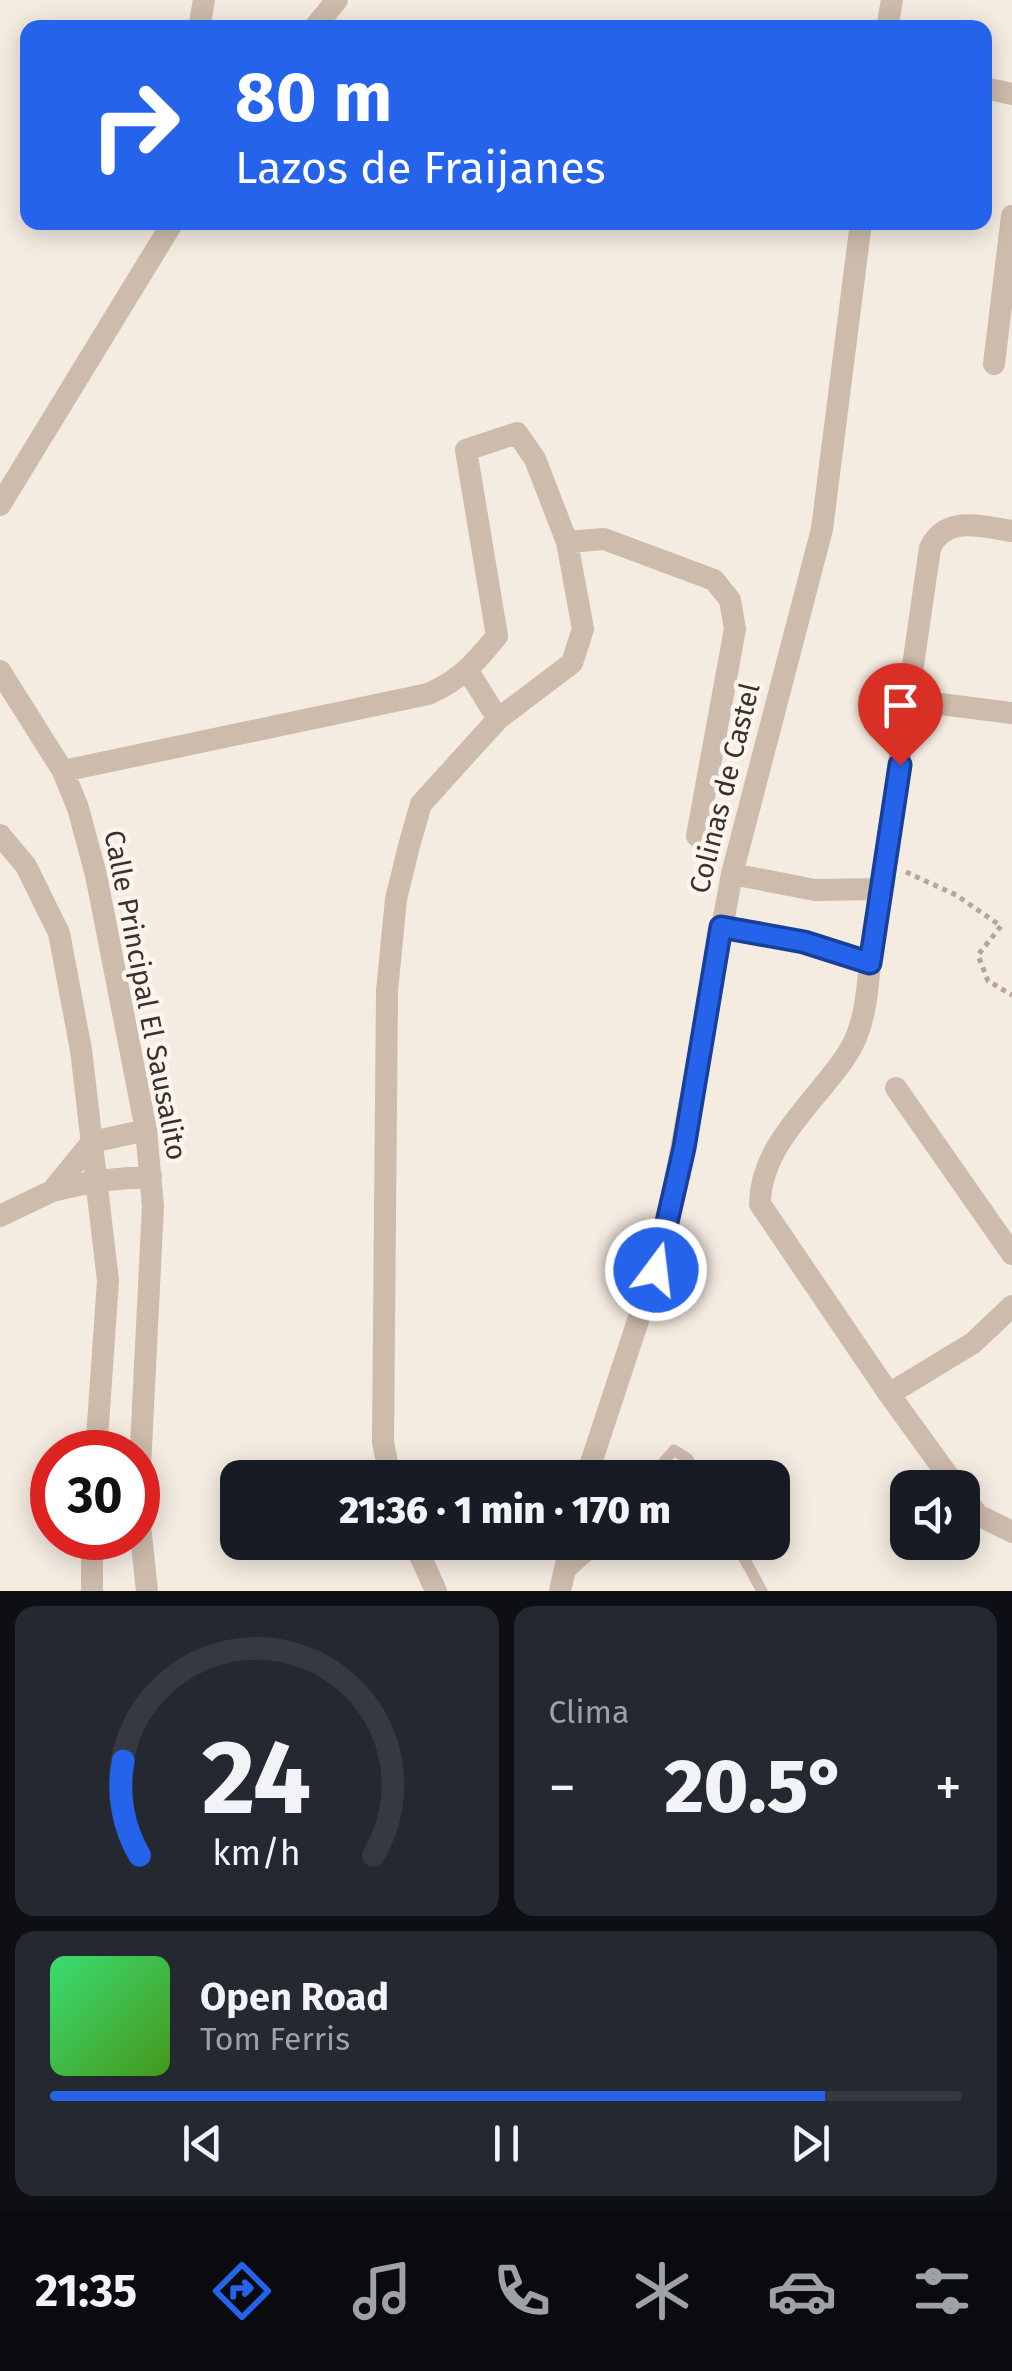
<!DOCTYPE html>
<html lang="es">
<head>
<meta charset="utf-8">
<style>
	body { margin:0; font-family:"Fira Sans",sans-serif; background:#242831; color:#f1f3f6; height:100vh; display:flex; flex-direction:column; font-size:38px; white-space:nowrap }
	* { box-sizing:border-box; margin:0 }
	p { font-size:32px; color:#9ea1a6 }
	.icon { flex:none; width:55px; height:55px; fill:none; stroke:currentColor; stroke-width:2; stroke-linecap:round; stroke-linejoin:round }
	.map { position:relative; height:1591px; overflow:hidden }
	.side { display:flex; flex-direction:column; gap:15px; padding:15px; background:#0d0f14; flex:1 }
	.side>* { flex:none }
	.guide { position:absolute; left:20px; top:20px; width:972px; height:210px; border-radius:20px; box-shadow:0 5px 25px #0003; background:#2563eb; color:#fff; overflow:hidden }
	.buttons { position:absolute; left:890px; top:1470px; display:grid; gap:20px }
	.buttons a { display:grid; place-items:center; width:90px; height:90px; border-radius:20px; background:#171b24; box-shadow:0 5px 25px #0003; font-size:50px }
	.speed { position:absolute; left:30px; top:1430px; display:flex; gap:20px; font-size:50px; font-weight:700; text-align:center }
	.speed>* { display:grid; place-content:center; width:130px; height:130px; border-radius:50%; background:#171b24; box-shadow:0 5px 25px #0003; line-height:1 }
	.speed .limit { border:15px solid #d22; background:#fff; color:#111 }
	.pin { position:absolute; display:grid; place-items:center; width:85px; height:85px; color:#fff; margin:-102px -42px; border-radius:50% 50% 50% 0; rotate:-45deg; box-shadow:0 0 10px #0007 }
	.pin .icon { rotate:45deg }
	.me { position:absolute; width:110px; margin:-55px; rotate:15deg; stroke-linejoin:round; filter:drop-shadow(0 0 8px #0008) }
	.turn { display:flex; align-items:center; gap:35px; height:210px; padding:0 50px; font-size:45px }
	.turn .icon { width:130px; height:130px; stroke-width:2.5 }
	.turn b { display:block; font-size:70px; line-height:85px }
	.big { font-size:75px; font-weight:800; line-height:1.1 }
	.side .widget { flex:1; display:flex; flex-direction:column; justify-content:center; gap:15px; min-width:0; padding:0 35px; border-radius:20px; background:#242831 }
	.side .dial { align-items:center; gap:0 }
	.dial svg { height:260px; overflow:visible; fill:none; stroke:#363941; stroke-width:7; stroke-linecap:round; text-anchor:middle }
	.dial text { fill:#f1f3f6; stroke:none }
	.song { display:flex; align-items:center; gap:30px }
	.cover { width:120px; height:120px; border-radius:15px; background:linear-gradient(135deg,hsl(140 70% 55%),hsl(100 70% 35%)) }
	.played { height:10px; border-radius:5px; background:linear-gradient(90deg,#2563eb 85%,#363941 85%) }
	.keys { display:flex; justify-content:space-around; direction:ltr }
	.heat { display:flex; justify-content:space-between; align-items:center; font-size:55px; direction:ltr }
	.side .tiles { flex:1; display:grid; gap:15px; grid-template-columns:1fr 1fr }
	.widget:last-child { grid-column:span 2 }
	.trip { position:absolute; left:220px; top:1460px; width:570px; height:100px; border-radius:20px; background:#171b24; box-shadow:0 5px 25px #0003; font-weight:800; line-height:100px; text-align:center }
	.dock { display:flex; height:160px; justify-content:space-around; align-items:center; background:#090b0e; color:#9ea1a6 }
	.dock .icon { width:70px; height:70px }
	.dock .current { color:#2563eb }
	.dock b { font-size:45px; color:#f1f3f6 }
	.map>svg:first-child { display:block }
	.lines { fill:none; stroke-linecap:round; stroke-linejoin:round }
	.path { stroke:#b9a596; stroke-width:5; stroke-dasharray:5 5; stroke-linecap:butt }
	.lane { stroke:#cdbbac; stroke-width:11 }
	.street { stroke:#cdbbac; stroke-width:22 }
	.route-casing { stroke:#184099; stroke-width:25 }
	.route { stroke:#2563eb; stroke-width:18 }
	.labels { text-anchor:middle; stroke-width:9; stroke-linejoin:round; paint-order:stroke }
	.street-label { font-size:28px; fill:#3b302b; stroke:#fbf5ee }
</style>
</head>
<body>
<div class="map">
<svg width="1012" height="1591" viewBox="0 0 1012 1591">
	<rect width="100%" height="100%" fill="#f4ebe1"/>
	<g class="lines">
		<path class="path" d="M906 872 956 895 1001 926 978 955 988 981 1012 995"/>
		<path class="lane" d="M650 1478 674 1450 688 1459 698 1478
			M735 1542 762 1591
			M569 1573 603 1542"/>
		<path class="street" d="M199 28 204 0
			M314 28 337 0
			M887 28 892 0
			M985 88 1012 94
			M994 364 1012 216
			M0 505 173 222
			M567 542 604 539 714 580 730 600 735 629 697 836
			M0 671 63 771 78 808 96 875 146 1130 153 1206 138 1507 147 1591
			M468 671 498 719
			M909 700 1012 713
			M63 771 428 694C459 681 476 662 497 636L466 450 517 433 535 459 567 542 583 629 572 663 498 719 421 804 409 846 396 899 387 991 383 1442 390 1478
			M0 835 26 866 59 933 81 1050 108 1281 96 1452
			M732 874 815 890 882 889
			M721 927 804 942 870 963
			M896 1088 1012 1254
			M52 1191 92 1142 146 1130
			M0 1216 52 1191 96 1181 151 1176
			M889 1394 973 1343 1012 1306
			M586 1478 664 1242 732 874 822 529 861 222
			M957 1488 889 1394 760 1204C760 1144 818 1100 848 1053 865 1026 867 994 870 963L930 548C946 514 982 527 1012 531
			M962 1495 978 1515 1012 1532
			M414 1542 436 1591
			M92 1591V1538
			M560 1591 571 1542"/>
	</g>
	<g class="lines">
		<defs>
			<path id="route" d="M656 1270 684 1148 721 927 804 942 870 963 900 765"/>
		</defs>
		<use href="#route" class="route-casing"/>
		<use href="#route" class="route"/>
	</g>
	<g class="labels">
		<g class="street-label">
			<text transform="translate(724 788) rotate(-76)" y="10">Colinas de Castel</text>
			<text transform="translate(146 995) rotate(79)" y="10">Calle Principal El Sausalito</text>
		</g>
	</g>
</svg>
<div class="buttons">
<a><svg class="icon" aria-label="sound" viewBox="0 0 24 24"><path d="M4 9h4l5-4v14l-5-4H4zM17 9q2 3 0 6"/></svg></a>
</div>
<div class="speed"><div class="limit">30</div></div>
<div class="pin" style="left:900px;top:765px;background:#d93025"><svg class="icon" aria-label="arrive" viewBox="0 0 24 24"><path d="M6 21V4h12l-3 4 3 4H6"/></svg></div>
<svg class="me" style="left:656px;top:1270px" viewBox="-20 -20 40 40"><circle r="17" fill="#2563eb" stroke="#fff" stroke-width="3"/><path d="M0-11L8 9 0 5-8 9z" fill="#fff"/></svg>
<div class="trip">21:36 · 1 min · 170 m</div>
<div class="guide">
<div class="turn"><svg class="icon" aria-label="right" viewBox="0 0 24 24"><path d="M7 20v-9h11M14 6l5 5-5 5"/></svg><div><b>80 m</b>Lazos de Fraijanes</div></div>
</div>
</div>
<section class="side">
<div class="tiles">
<div class="widget dial"><svg viewBox="0 0 100 80">
<path d="M14 69A42 42 0 1 1 86 69"/>
<path d="M14 69A42 42 0 0 1 9 40" stroke="#2563eb"/>
<text x="50" y="56" font-size="32" font-weight="700">24</text>
<text x="50" y="72" font-size="11">km/h</text>
</svg></div>
<div class="widget"><p>Clima</p>
<div class="heat"><a>−</a><b class="big">20.5°</b><a>+</a></div>
</div>
<div class="widget">
<div class="song"><i class="cover"></i><div><b>Open Road</b><p>Tom Ferris</p></div></div>
<div class="played"></div>
<div class="keys"><svg class="icon" aria-label="previous" viewBox="0 0 24 24"><path d="M18 5L8 12l10 7zM5 5v14"/></svg><svg class="icon" aria-label="pause" viewBox="0 0 24 24"><path d="M8 5v14M16 5v14"/></svg><svg class="icon" aria-label="next" viewBox="0 0 24 24"><path d="M6 5l10 7-10 7zM19 5v14"/></svg></div>
</div>
</div>
</section>
<nav class="dock">
<b>21:35</b>
<svg class="icon current" aria-label="directions" viewBox="0 0 24 24"><path d="M12 3l9 9-9 9-9-9zM9 14v-3h6M13 9l2 2-2 2"/></svg>
<svg class="icon" aria-label="music" viewBox="0 0 24 24"><path d="M9 18V5l10-2v13"/><circle cx="6" cy="18" r="3"/><circle cx="16" cy="16" r="3"/></svg>
<svg class="icon" aria-label="phone" viewBox="0 0 24 24"><path d="M5 4h4l2 5-3 2q2 4 5 5l2-3 5 2v4C11 20 4 13 5 4z"/></svg>
<svg class="icon" aria-label="climate" viewBox="0 0 24 24"><path d="M12 3v18M4 7l16 10M4 17L20 7"/></svg>
<svg class="icon" aria-label="car" viewBox="0 0 24 24"><path d="M5 17H2v-5l4-1 3-4h7l3 4 3 1v5h-3M9 17h6M6 11h13"/><circle cx="7" cy="17" r="2"/><circle cx="17" cy="17" r="2"/></svg>
<svg class="icon" aria-label="filters" viewBox="0 0 24 24"><path d="M4 7h16M4 17h16"/><circle cx="9" cy="7" r="2"/><circle cx="15" cy="17" r="2"/></svg>
</nav>
</body>
</html>
